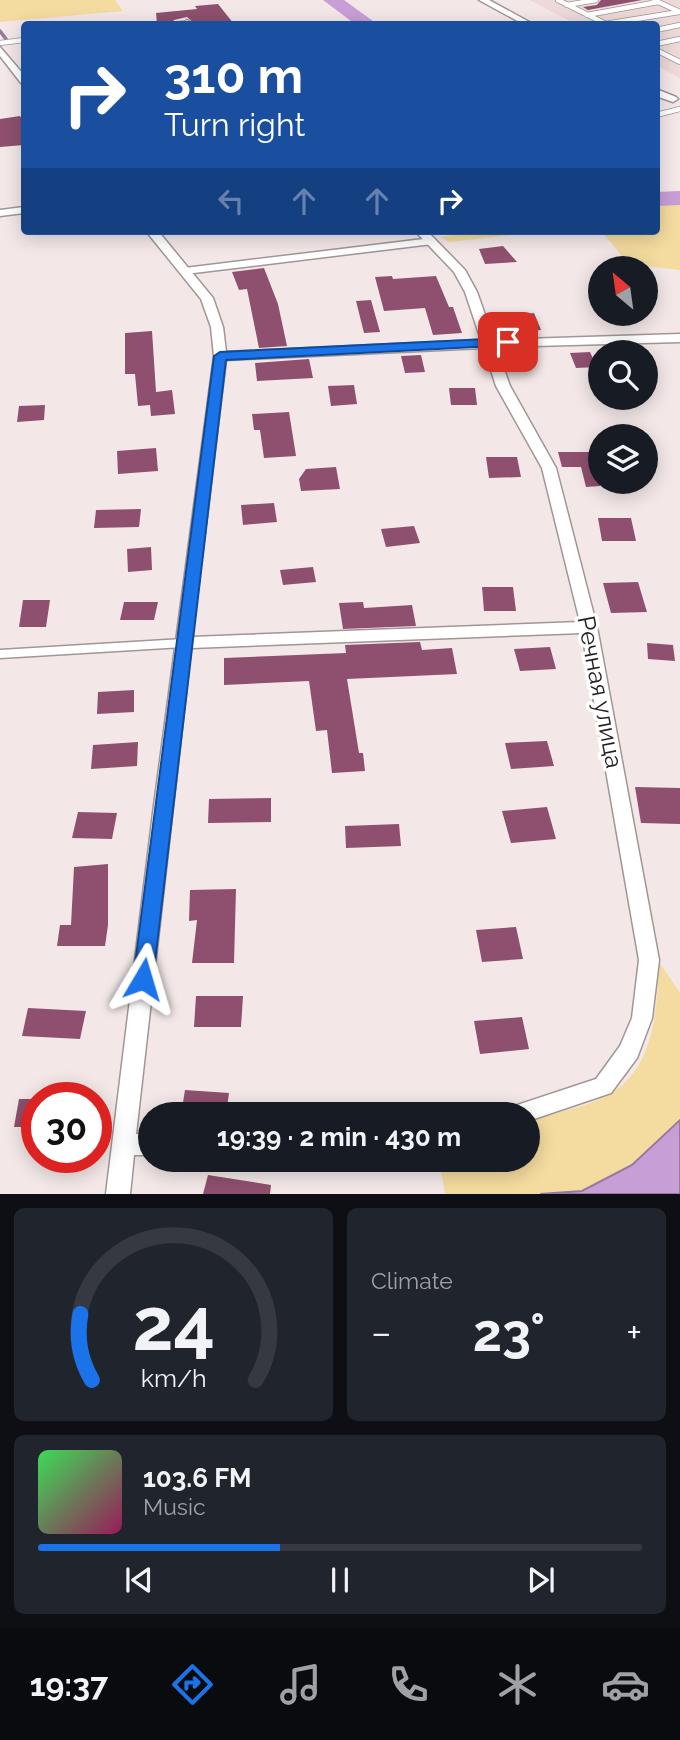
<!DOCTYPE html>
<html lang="en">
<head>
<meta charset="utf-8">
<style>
	body { margin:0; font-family:Raleway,sans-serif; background:#20242c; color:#f1f3f6; height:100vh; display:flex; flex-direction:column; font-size:26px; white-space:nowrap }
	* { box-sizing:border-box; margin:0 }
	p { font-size:23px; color:#9ea1a6 }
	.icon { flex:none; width:38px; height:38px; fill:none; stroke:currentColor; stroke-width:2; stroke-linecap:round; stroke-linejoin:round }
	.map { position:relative; height:1194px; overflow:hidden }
	.details { display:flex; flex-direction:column; gap:14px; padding:14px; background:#0d0f14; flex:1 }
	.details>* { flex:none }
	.hud { position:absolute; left:21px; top:21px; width:639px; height:214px; border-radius:7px; box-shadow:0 4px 18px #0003; background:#1a4fa0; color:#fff; overflow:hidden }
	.needle { width:46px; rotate:331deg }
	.tools { position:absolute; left:588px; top:256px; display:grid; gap:14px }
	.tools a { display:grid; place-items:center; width:70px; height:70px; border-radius:50%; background:#171b24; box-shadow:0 4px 18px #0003; font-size:35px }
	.speed { position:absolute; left:21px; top:1082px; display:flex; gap:14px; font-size:35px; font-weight:700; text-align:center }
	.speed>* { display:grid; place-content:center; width:91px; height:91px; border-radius:50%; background:#171b24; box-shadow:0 4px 18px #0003; line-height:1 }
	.speed .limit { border:10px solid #d22; background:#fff; color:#111 }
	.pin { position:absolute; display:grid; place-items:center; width:60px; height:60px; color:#fff; margin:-30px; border-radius:14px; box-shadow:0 4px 10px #0006 }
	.me { position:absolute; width:77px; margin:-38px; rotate:7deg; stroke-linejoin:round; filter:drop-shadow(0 0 5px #0008) }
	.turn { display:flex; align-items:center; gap:24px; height:147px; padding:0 28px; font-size:32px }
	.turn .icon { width:91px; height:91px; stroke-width:2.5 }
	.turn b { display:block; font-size:49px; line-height:60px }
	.lanes { display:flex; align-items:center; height:66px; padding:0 28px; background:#0003; justify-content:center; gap:35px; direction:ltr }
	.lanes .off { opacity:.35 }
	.big { font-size:52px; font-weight:700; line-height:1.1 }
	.details .widget { flex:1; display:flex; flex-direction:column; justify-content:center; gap:10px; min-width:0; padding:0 24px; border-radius:10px; background:#20242c }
	.details .dial { align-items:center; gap:0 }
	.dial svg { height:182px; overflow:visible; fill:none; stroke:#363941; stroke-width:7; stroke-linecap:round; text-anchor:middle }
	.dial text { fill:#f1f3f6; stroke:none }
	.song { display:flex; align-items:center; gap:21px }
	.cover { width:84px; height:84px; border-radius:10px; background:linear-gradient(135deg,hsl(130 70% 55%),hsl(330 70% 35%)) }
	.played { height:7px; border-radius:4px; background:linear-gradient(90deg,#1a73e8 40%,#363941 40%) }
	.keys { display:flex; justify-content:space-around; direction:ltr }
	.heat { display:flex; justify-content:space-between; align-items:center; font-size:38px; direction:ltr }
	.details .tiles { flex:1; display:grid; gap:14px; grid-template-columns:1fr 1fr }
	.widget:last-child { grid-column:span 2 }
	.trip { position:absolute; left:138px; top:1102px; width:402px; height:70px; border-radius:35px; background:#171b24; box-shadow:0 4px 18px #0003; font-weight:700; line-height:70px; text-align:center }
	.tab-bar { display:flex; height:112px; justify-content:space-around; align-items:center; background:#090b0e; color:#9ea1a6 }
	.tab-bar .icon { width:49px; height:49px }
	.tab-bar .current { color:#1a73e8 }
	.tab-bar b { font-size:32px; color:#f1f3f6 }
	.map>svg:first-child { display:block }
	.built { fill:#edd9d7 }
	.green { fill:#f4db9f }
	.water { fill:#c89ed6; stroke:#97789f; stroke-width:2 }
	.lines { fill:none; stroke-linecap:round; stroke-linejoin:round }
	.stream { stroke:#97789f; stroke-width:3.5 }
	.river { fill:#c89ed6; fill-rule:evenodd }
	.building { fill:#8e506e }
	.service-far2-casing { stroke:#a09695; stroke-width:6 }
	.service-far1-casing { stroke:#a09695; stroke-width:9 }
	.service-casing { stroke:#a09695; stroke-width:11 }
	.minor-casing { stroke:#a09695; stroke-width:3 }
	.service-far2 { stroke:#fff; stroke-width:4.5 }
	.service-far1 { stroke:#fff; stroke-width:6 }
	.service { stroke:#fff; stroke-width:8 }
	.minor { fill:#fff; fill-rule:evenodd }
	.route { fill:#1a73e8; stroke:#114b97; stroke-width:2 }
	.labels { text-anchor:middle; stroke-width:7; stroke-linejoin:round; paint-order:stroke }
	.street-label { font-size:24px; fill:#242020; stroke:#fff }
</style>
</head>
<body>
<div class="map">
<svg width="680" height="1194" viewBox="0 0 680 1194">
	<rect width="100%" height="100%" fill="#f3e8e7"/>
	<path class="built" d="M529 0H680V78L656 65V24H576Z"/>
	<path class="green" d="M0 0H115L123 11 0 22Z
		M680 191V270L629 264 601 231H656V193Z
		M483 231H547L449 242 441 237Z
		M659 962 680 993V1120L632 1165 582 1191 540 1194H445L439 1160H528L529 1121C553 1113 584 1108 606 1096 655 1071 657 1009 659 962Z"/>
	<path class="water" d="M680 1120V1194H540L582 1191 632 1165Z"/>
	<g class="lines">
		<path class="stream" d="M0 31 6 39"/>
		<path class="river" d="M323 0H344L377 24H355Z
			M680 191V205L656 206V192Z"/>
	</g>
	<path class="building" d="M601 0H642L588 10 583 7 597 5Z
		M218 4 234 24H195L187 17 174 20 171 24H157L156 13 197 9 195 6Z
		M20 116 24 122V145L0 147V119Z
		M503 246 517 262 485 264 479 249Z
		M264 268 278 304 287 346 259 348 247 289 239 290 232 272Z
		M392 276 393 279 436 276 449 307H453L462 333 433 335 425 308 384 311 375 277Z
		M371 300 380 332 364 333 356 301Z
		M534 313 541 330 523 331 517 315Z
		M152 331 156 392 172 390 175 414 151 416 150 405 138 406 135 374H125V333Z
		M590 352 597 367 576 368 570 353Z
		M421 355 425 372 405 373 401 356Z
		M309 359 313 378 257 381 255 363Z
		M354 385 357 404 331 406 328 386Z
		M449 388H475L477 405H451Z
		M45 405 44 420 17 422 19 406Z
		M289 412 296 456 264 458 260 430H254L252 414Z
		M156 448 158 471 118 474 117 451Z
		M558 452H600V486L586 487 581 467H562Z
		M486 457H517L521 477 489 478Z
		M336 467 340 489 301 491 299 479 306 469Z
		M274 503 277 522 243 525 241 505Z
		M141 509 139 527 94 528 96 510Z
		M598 518H631L636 541H602Z
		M414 526 420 543 386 547 381 529Z
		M151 547 152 570 128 572 127 549Z
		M313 567 316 582 283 585 280 570Z
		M638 582 647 612 611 613 603 583Z
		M482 587H513L516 611H484Z
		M23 600H50L46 627H19Z
		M124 602H158L154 620H120Z
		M363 602 364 608 412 605 416 626 343 629 339 603Z
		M420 642 422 650 452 648 457 674 347 679 359 753H363L365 771 332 773 327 730 316 731 309 681 224 685V658L346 653 345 645Z
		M647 643 673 645 675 661 648 659Z
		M550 647 556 669 520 671 514 649Z
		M134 690V712L97 714 98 692Z
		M547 741 554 766 511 769 505 743Z
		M138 742 137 766 91 769 93 745Z
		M635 787 680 788V824L641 823Z
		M271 798V822L208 823 209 799Z
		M547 807 556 839 511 843 502 811Z
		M78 812 117 813 112 839 72 838Z
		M399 824 401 846 346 848 345 826Z
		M108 864V925L105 946H57L60 925H71L74 867Z
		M236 889 234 963H192L197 920 189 921 190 890Z
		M516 927 523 959 482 962 476 930Z
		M196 996H243L241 1027H194Z
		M28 1008 86 1011 80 1039 22 1036Z
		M522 1017 529 1049 480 1054 474 1021Z
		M185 1090 229 1093 226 1115H181Z
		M19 1099H37V1127H14Z
		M208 1175 271 1185 270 1194H203Z"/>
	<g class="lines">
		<defs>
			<path id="service-far2" d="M558 0 606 24
				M654 0 680 12
				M567 5 596 0
				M587 15 658 2
				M176 24 187 23
				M605 24 679 12
				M656 30 680 25
				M0 43 24 40
				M656 44 680 39
				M656 50 680 62
				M656 115 680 109"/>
			<path id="service-far1" d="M185 271 432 241"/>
			<path id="service" d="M0 654 183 643"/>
			<path id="minor" d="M479 0H489L533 24H523Z
				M187 20 193 24H184Z
				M0 47 24 75V84L21 83 0 56Z
				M656 89 676 97 678 99 673 102 656 96Z
				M24 207V213L0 216V210Z
				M146 231H158L213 298 223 327 226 352 481 340 465 292 454 272 415 231H427L465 270 477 292 494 340 680 334V342L496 347 510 386 556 468 597 627 659 960 652 1018 637 1058 611 1093 528 1121V1115H505L508 1108 596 1079 620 1046 632 1018 639 960 582 633 191 648 136 1134 150 1135V1155H134L130 1194H106L153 813 214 356 211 327 201 299ZM484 348 496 386 542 468 580 622 192 637 226 360Z"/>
		</defs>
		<use href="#service-far2" class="service-far2-casing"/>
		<use href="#service-far1" class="service-far1-casing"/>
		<use href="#service" class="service-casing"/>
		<use href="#minor" class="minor-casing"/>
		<use href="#service-far2" class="service-far2"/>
		<use href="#service-far1" class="service-far1"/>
		<use href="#service" class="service"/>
		<use href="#minor" class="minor"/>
	</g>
	<path class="route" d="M508 338 515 342 513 345 226 360 153 979 150 985 143 987 136 985 133 979 214 356 220 352Z"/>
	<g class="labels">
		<g class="street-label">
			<text transform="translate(600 692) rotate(79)" y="8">Речная улица</text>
		</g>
	</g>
</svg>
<div class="tools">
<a><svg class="needle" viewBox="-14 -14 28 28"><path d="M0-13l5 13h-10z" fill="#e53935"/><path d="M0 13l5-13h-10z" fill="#9ea1a6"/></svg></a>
<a><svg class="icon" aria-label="search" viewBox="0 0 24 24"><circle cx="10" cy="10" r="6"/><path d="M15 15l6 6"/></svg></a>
<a><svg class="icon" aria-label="layers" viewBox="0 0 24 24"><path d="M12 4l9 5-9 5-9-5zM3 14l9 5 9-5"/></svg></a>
</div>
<div class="speed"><div class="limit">30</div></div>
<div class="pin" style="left:508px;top:342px;background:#d93025"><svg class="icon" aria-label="arrive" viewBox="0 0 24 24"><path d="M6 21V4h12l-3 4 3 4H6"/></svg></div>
<svg class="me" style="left:143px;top:979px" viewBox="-20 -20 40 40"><path d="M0-17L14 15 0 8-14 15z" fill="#1a73e8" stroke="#fff" stroke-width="4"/></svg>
<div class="trip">19:39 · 2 min · 430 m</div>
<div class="hud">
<div class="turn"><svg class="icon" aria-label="right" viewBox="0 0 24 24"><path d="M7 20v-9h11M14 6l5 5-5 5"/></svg><div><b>310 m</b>Turn right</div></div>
<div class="lanes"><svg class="icon off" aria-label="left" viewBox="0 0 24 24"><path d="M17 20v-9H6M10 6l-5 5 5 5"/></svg><svg class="icon off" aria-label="ahead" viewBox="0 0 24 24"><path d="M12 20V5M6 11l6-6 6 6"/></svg><svg class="icon off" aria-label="ahead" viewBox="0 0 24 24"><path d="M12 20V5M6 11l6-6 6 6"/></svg><svg class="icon" aria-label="right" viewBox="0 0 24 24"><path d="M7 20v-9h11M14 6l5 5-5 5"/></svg></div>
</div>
</div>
<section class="details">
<div class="tiles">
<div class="widget dial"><svg viewBox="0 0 100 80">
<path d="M14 69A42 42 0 1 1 86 69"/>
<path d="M14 69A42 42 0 0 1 9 40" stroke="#1a73e8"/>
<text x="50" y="56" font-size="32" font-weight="700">24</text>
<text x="50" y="72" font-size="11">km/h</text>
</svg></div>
<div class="widget"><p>Climate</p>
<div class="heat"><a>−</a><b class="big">23°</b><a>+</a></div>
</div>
<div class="widget">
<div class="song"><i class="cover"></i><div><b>103.6 FM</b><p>Music</p></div></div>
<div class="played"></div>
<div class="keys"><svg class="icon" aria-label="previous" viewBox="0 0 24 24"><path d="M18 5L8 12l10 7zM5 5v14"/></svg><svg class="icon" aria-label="pause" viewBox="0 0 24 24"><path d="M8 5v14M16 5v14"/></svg><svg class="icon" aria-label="next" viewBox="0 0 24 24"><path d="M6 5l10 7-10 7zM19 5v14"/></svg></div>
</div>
</div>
</section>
<nav class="tab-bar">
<b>19:37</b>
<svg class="icon current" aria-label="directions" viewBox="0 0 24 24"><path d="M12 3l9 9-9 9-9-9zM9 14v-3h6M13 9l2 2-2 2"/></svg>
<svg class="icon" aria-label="music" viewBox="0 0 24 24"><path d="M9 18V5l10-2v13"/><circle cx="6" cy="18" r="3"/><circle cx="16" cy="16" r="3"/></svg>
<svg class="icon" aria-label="phone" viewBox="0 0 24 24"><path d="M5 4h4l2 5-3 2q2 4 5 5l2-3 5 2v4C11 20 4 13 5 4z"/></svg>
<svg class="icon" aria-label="climate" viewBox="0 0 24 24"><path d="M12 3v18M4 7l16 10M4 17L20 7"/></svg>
<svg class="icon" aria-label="car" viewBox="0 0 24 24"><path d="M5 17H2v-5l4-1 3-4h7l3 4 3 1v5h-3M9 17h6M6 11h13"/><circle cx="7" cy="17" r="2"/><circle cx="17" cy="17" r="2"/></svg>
</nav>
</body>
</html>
